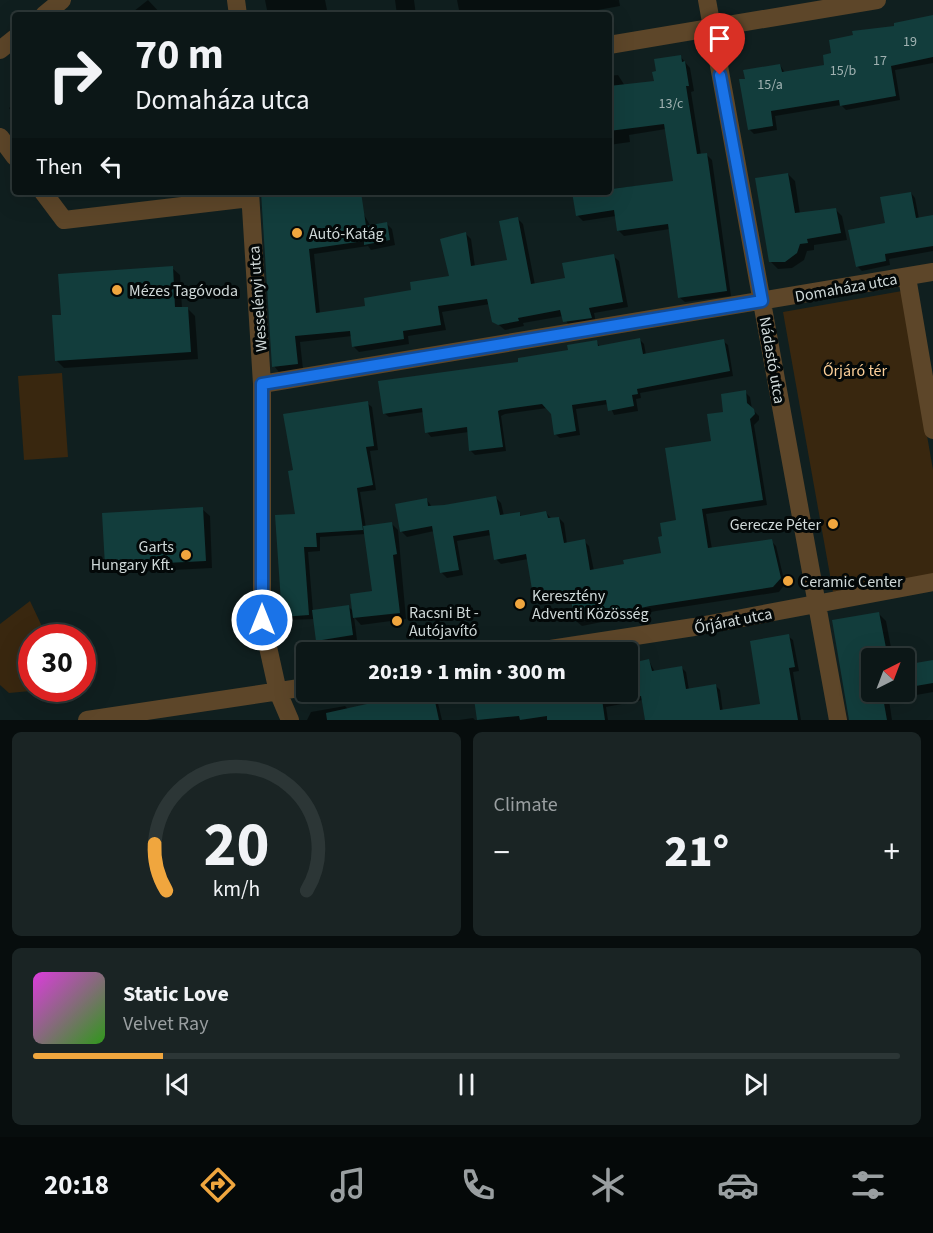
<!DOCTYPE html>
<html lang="en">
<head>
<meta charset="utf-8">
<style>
	body { margin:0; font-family:"Source Sans 3",sans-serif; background:#1a2424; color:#f1f3f6; height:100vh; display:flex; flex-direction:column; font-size:22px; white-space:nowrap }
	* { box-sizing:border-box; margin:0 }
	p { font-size:20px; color:#9a9fa1 }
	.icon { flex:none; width:33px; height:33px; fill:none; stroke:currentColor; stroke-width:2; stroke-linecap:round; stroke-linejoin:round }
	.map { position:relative; height:720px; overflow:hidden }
	.side { display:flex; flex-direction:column; gap:12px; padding:12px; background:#070d0d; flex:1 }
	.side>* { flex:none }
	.top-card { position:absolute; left:12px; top:12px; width:600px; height:183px; border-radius:6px; box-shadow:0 6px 24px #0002,0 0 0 2px #2c3636; background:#0c1717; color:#f1f3f6; overflow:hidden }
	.needle { width:39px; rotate:42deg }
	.tools { position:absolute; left:861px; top:648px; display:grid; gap:12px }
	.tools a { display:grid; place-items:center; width:54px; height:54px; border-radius:6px; background:#0c1717; box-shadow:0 6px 24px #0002,0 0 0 2px #2c3636; font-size:30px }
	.speed { position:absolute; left:18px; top:624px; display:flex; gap:12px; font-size:30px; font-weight:700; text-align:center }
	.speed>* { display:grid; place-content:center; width:78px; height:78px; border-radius:50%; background:#0c1717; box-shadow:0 6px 24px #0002,0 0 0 2px #2c3636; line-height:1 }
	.speed .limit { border:9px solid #d22; background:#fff; color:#111 }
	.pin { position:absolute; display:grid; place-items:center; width:51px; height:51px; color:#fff; margin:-62px -26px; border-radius:50% 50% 50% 0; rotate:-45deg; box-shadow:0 0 6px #0007 }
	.pin .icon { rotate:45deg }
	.me { position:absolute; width:66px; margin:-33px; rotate:0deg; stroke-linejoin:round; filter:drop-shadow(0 0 4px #0008) }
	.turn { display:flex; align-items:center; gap:21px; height:126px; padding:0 24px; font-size:27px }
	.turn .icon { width:78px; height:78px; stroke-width:2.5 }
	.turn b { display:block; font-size:42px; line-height:51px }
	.then { display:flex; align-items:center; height:57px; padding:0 24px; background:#0003; gap:12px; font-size:22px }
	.big { font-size:45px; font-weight:800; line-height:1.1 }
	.side .card { flex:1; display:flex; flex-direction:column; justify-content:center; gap:9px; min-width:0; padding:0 21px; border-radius:9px; background:#1a2424 }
	.side .dial { align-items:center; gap:0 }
	.dial svg { height:156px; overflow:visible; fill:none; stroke:#2c3636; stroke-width:7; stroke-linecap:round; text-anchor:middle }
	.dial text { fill:#f1f3f6; stroke:none }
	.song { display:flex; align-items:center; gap:18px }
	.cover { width:72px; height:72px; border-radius:9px; background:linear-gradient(135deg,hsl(300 70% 55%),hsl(110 70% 35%)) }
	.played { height:6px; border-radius:3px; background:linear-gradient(90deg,#f0a63e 15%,#2c3636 15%) }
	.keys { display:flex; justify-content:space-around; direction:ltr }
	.heat { display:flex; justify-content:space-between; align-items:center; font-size:33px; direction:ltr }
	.side .tiles { flex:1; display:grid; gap:12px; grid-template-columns:1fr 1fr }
	.card:last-child { grid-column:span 2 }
	.trip { position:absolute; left:296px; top:642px; width:342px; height:60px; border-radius:6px; background:#0c1717; box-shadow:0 6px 24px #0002,0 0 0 2px #2c3636; font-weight:800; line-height:60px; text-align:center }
	.menu { display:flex; height:96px; justify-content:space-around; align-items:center; background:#050909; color:#9a9fa1 }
	.menu .icon { width:42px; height:42px }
	.menu .selected { color:#f0a63e }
	.menu b { font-size:27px; color:#f1f3f6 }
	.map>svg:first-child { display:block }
	.green { fill:#39270f }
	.shadow { fill:#0007; fill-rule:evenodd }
	.building { fill:#123d3c }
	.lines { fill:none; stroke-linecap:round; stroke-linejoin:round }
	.street { stroke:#5d4629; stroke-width:18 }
	.route-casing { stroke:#114b97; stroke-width:15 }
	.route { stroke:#1a73e8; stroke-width:10 }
	.poi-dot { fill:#f0a63e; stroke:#030808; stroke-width:2 }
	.labels { text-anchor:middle; stroke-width:6; stroke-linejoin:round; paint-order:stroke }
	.number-label { font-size:14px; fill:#a0b1b1 }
	.poi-label { font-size:16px; fill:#cfd8d8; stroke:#030808; text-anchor:start }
	.street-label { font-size:16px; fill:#cfd8d8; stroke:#030808 }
	.park-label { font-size:16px; fill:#fed099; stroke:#030808 }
</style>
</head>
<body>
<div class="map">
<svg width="933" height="720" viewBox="0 0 933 720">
	<rect width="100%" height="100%" fill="#101f1f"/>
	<path class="green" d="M902 291 933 470V575L833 592 783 312Z
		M62 373 68 457 24 460 18 376Z
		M30 601 47 637 32 638V688L52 689 9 693 0 685V624Z"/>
	<path class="shadow" d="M148 0 162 15H129Z
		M265 0H325L328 15H268Z
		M395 0H414L416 15H397Z
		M457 0H619L620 6 587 12V15H460Z
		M933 17V63L895 70 900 100 846 110 841 105 775 116 777 130 754 134 749 129 746 80 780 65 785 73 826 66 896 27Z
		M680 56 690 68 694 91 691 92 701 155 706 154 712 160 731 296 685 302 679 297 670 229 624 236 618 230 616 216 583 221 577 215 585 192H609V189L675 182 666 129 629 135 630 142 609 145V76L618 75 625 86 655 82Z
		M15 103V116L9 108Z
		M788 174 795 181 800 214 835 209 842 216 847 240 814 245V250L807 251 804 260 792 268 778 269 771 262Z
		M263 192H351L371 227 387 224 392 229 395 245 371 250 368 246 314 254 320 314 367 307 451 277 466 234 471 239 475 267 509 262 518 219 523 224 535 285 566 280 613 256 619 261 628 307 594 313 596 323 570 327 563 316 523 323 524 326 505 330 494 321 490 304 442 312 446 330 408 336 409 344 359 352 354 347 352 336 300 342 303 369 279 372 274 366Z
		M911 193 915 198 919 219 933 216V251L889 259 890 265 862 271 857 266Z
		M172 268 180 275 182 308H187L195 316 198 359 64 368 56 360 63 316Z
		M640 340 644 344 646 355 723 341 728 345 733 376 640 393 641 398 636 399 638 411 614 415 609 404 576 409 580 435 560 438 555 434 552 414 547 408 505 414 501 416 506 451 475 455 470 450 469 432 431 437 427 432 424 412 389 417 384 413 520 364 570 352 596 341 600 347Z
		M745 392 750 397 752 409 759 416V420L754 425 767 505 706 514 712 549 771 541 776 546 785 584 779 592 656 611 582 626 576 621 572 599 540 605 535 600 528 559 501 564 496 559 491 535 457 541 463 575 447 578 441 572 434 531 407 537 401 531 427 500 432 507 496 498 501 503 504 516 519 514 522 517 546 513 551 518H559L564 523 567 544 584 541 589 546 594 571 626 566 662 554 725 413Z
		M367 403 372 407 378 450 370 451 376 490 360 492 366 528 391 523 398 530 406 619 361 625 354 617 357 640 323 645 318 640 315 619 288 620 283 616 296 515 295 472ZM366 534 374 592 354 612 348 606 313 611 308 552 320 551V537Z
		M202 509 210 516 212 568 114 573 107 565Z
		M879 614 886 621 893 658H872V692H904V667L933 662V692L889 700 892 720H851Z
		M788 636 793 640 799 671 793 672 801 720H734L762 705Z
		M649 661 655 672 681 667 686 672 689 690 715 685 720 690 724 720H647L643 700 606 707 608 720H479L474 693 508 692 510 697 541 692H627V665Z
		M427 692 436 695 442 720H307L311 712 345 706 348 709Z
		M473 718 475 720H459Z"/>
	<path class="building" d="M933 15V57L891 66 896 96 840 106 839 100 771 111 773 126 748 130 739 79H745L743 70 780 64 782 72 824 65 823 55 831 53 829 40 853 35 852 31 894 26V23Z
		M681 55 682 62 685 61 689 86H686L697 154 707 153 727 291 678 298 668 224 617 231 614 210 576 216 572 192H612L611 189 673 181 664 124 609 131V86L654 81 652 72 656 71 654 59Z
		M788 173 795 213 836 208 841 233 807 239 808 243 800 244 797 253 785 262H769L755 178Z
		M261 192H361L366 226 387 222 390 240 364 245V241L309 249 316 313 365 306 364 298 411 290 410 282 449 276 440 239 466 232 471 266 507 260 499 221 518 217 531 284 565 278 562 263 614 254 623 302 589 308 592 318 563 322 560 310 518 318 519 321 498 325 492 322 487 299 438 306 441 325 403 331 404 339 352 347 350 331 295 336 298 364 272 367Z
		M911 192 916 218 933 215V246L885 254 886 261 856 267 848 230 885 223 880 197Z
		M173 266 175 307H188L191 352 55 361 52 315H61L58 274Z
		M640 338 643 354 724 339 730 371 637 389 638 394 632 395 634 406 608 411 606 400 572 405 576 431 554 435 551 414 542 404 500 410 498 411 503 447 469 451 467 427 425 433 422 408 383 414 378 381 518 362V358L568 350 567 345 597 340 598 346Z
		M746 390 747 403 754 409 755 414 750 419 763 500 702 509 708 548 772 539 781 578 773 587 650 606 575 622 570 594 534 601 526 554 494 560 489 530 453 536 459 570 440 573 432 526 400 532 395 504 427 498 428 506 444 505 496 496 500 515 520 512V516L546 511 548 518 559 517 564 543 585 539 590 570 624 564 623 560 661 553 658 537 662 536 660 523 676 520 665 448 711 441 707 414 723 412 721 394Z
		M368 401 374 446 366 447 373 485 357 488 363 530 316 533 317 547H304L309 615 282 617 275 515 295 514 288 471 293 470 283 414Z
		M203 507 206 561 105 566 102 513Z
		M392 522 397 554 393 555 400 613 353 618 350 594 372 591 363 526Z
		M349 605 353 635 316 641 312 610Z
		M879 612 888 658H872V692H882L887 720H849L832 620Z
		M789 634 795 667 789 668 798 720H645L641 696 627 698V664L649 659 652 671 682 666 686 689 716 684 720 710 760 704 750 641Z
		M933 660V683L904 688V665Z
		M421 692H433L439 720H327L326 713Z
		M473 692H506L507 696 533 692H601L605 720H547V716L520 720 519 716 477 720Z"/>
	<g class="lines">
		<path class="street" d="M236 0 238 15
			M707 0 838 720
			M44 15 62 0
			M609 45 877 0
			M0 50 15 38
			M0 137 15 157
			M43 192 64 220 250 198
			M250 192 262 384V620L278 692 290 720
			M907 277 933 430
			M262 384 933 272
			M531 652 694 627 933 582
			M87 720 306 687"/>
	</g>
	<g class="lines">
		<defs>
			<path id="route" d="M262 620V384L762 301 720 75"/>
		</defs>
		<use href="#route" class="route-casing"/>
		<use href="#route" class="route"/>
	</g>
	<g class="poi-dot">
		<circle cx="297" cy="233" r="6"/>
		<circle cx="117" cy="290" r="6"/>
		<circle cx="833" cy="524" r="6"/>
		<circle cx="186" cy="555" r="6"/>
		<circle cx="788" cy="581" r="6"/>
		<circle cx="520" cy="604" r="6"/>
		<circle cx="397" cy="621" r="6"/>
	</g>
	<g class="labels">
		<g class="number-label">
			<text x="910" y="46">19</text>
			<text x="880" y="65">17</text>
			<text x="843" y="75">15/b</text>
			<text x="770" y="89">15/a</text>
			<text x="671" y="108">13/c</text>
		</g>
		<g class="poi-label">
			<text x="309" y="239">Autó-Katág</text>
			<text x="129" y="296">Mézes Tagóvoda</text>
			<text x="821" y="530" text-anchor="end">Gerecze Péter</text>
			<text x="174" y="552" text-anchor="end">Garts<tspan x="174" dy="18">Hungary Kft.</tspan></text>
			<text x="800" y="587">Ceramic Center</text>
			<text x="532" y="601">Keresztény<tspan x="532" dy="18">Adventi Közösség</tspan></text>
			<text x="409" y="618">Racsni Bt -<tspan x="409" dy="18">Autójavító</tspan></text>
		</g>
		<g class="street-label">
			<text transform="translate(846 287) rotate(-10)" y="6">Domaháza utca</text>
			<text transform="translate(257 299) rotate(-94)" y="6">Wesselényi utca</text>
			<text transform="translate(773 360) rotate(80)" y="6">Nádastó utca</text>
			<text transform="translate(733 620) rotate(-11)" y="6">Őrjárat utca</text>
		</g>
		<g class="park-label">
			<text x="855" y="376">Őrjáró tér</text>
		</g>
	</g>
</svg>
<div class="tools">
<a><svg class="needle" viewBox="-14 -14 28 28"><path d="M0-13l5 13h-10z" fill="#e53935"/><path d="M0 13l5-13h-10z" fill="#9a9fa1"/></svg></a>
</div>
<div class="speed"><div class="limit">30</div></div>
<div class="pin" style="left:720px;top:75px;background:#d93025"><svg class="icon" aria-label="arrive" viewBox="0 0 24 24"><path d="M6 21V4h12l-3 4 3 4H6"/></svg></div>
<svg class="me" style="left:262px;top:620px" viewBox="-20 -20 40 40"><circle r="17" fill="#1a73e8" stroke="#fff" stroke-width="3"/><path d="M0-11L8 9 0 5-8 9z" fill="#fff"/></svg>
<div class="trip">20:19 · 1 min · 300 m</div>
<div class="top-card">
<div class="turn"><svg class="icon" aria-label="right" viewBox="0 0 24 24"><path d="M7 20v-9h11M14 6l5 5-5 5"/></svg><div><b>70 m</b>Domaháza utca</div></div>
<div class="then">Then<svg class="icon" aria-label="left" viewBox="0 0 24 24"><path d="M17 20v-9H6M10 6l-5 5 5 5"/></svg></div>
</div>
</div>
<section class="side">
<div class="tiles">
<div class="card dial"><svg viewBox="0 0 100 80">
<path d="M14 69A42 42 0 1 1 86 69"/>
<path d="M14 69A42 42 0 0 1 8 45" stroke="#f0a63e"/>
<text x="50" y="56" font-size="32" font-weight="700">20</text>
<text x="50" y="72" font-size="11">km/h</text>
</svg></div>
<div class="card"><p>Climate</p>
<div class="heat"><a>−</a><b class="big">21°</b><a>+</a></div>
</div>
<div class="card">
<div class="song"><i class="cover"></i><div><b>Static Love</b><p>Velvet Ray</p></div></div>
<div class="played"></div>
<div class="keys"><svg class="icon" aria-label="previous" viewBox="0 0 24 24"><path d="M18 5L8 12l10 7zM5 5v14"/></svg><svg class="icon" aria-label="pause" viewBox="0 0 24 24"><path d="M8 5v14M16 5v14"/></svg><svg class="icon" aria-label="next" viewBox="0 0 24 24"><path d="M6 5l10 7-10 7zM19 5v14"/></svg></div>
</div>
</div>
</section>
<nav class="menu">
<b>20:18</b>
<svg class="icon selected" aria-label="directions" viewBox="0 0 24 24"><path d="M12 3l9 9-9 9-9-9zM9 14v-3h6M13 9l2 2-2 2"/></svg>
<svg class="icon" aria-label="music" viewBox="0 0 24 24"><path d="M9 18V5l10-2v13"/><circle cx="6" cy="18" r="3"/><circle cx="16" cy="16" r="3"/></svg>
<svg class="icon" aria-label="phone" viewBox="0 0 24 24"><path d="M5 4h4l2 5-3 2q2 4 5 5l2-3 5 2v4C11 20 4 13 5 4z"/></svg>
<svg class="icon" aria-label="climate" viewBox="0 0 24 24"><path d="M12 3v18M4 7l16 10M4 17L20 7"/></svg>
<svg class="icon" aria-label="car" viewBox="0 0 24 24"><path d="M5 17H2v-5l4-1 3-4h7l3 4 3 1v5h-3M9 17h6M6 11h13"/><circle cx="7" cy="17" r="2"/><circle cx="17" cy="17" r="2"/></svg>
<svg class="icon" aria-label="filters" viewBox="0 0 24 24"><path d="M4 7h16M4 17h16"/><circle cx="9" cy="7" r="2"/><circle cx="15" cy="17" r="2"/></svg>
</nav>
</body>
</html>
